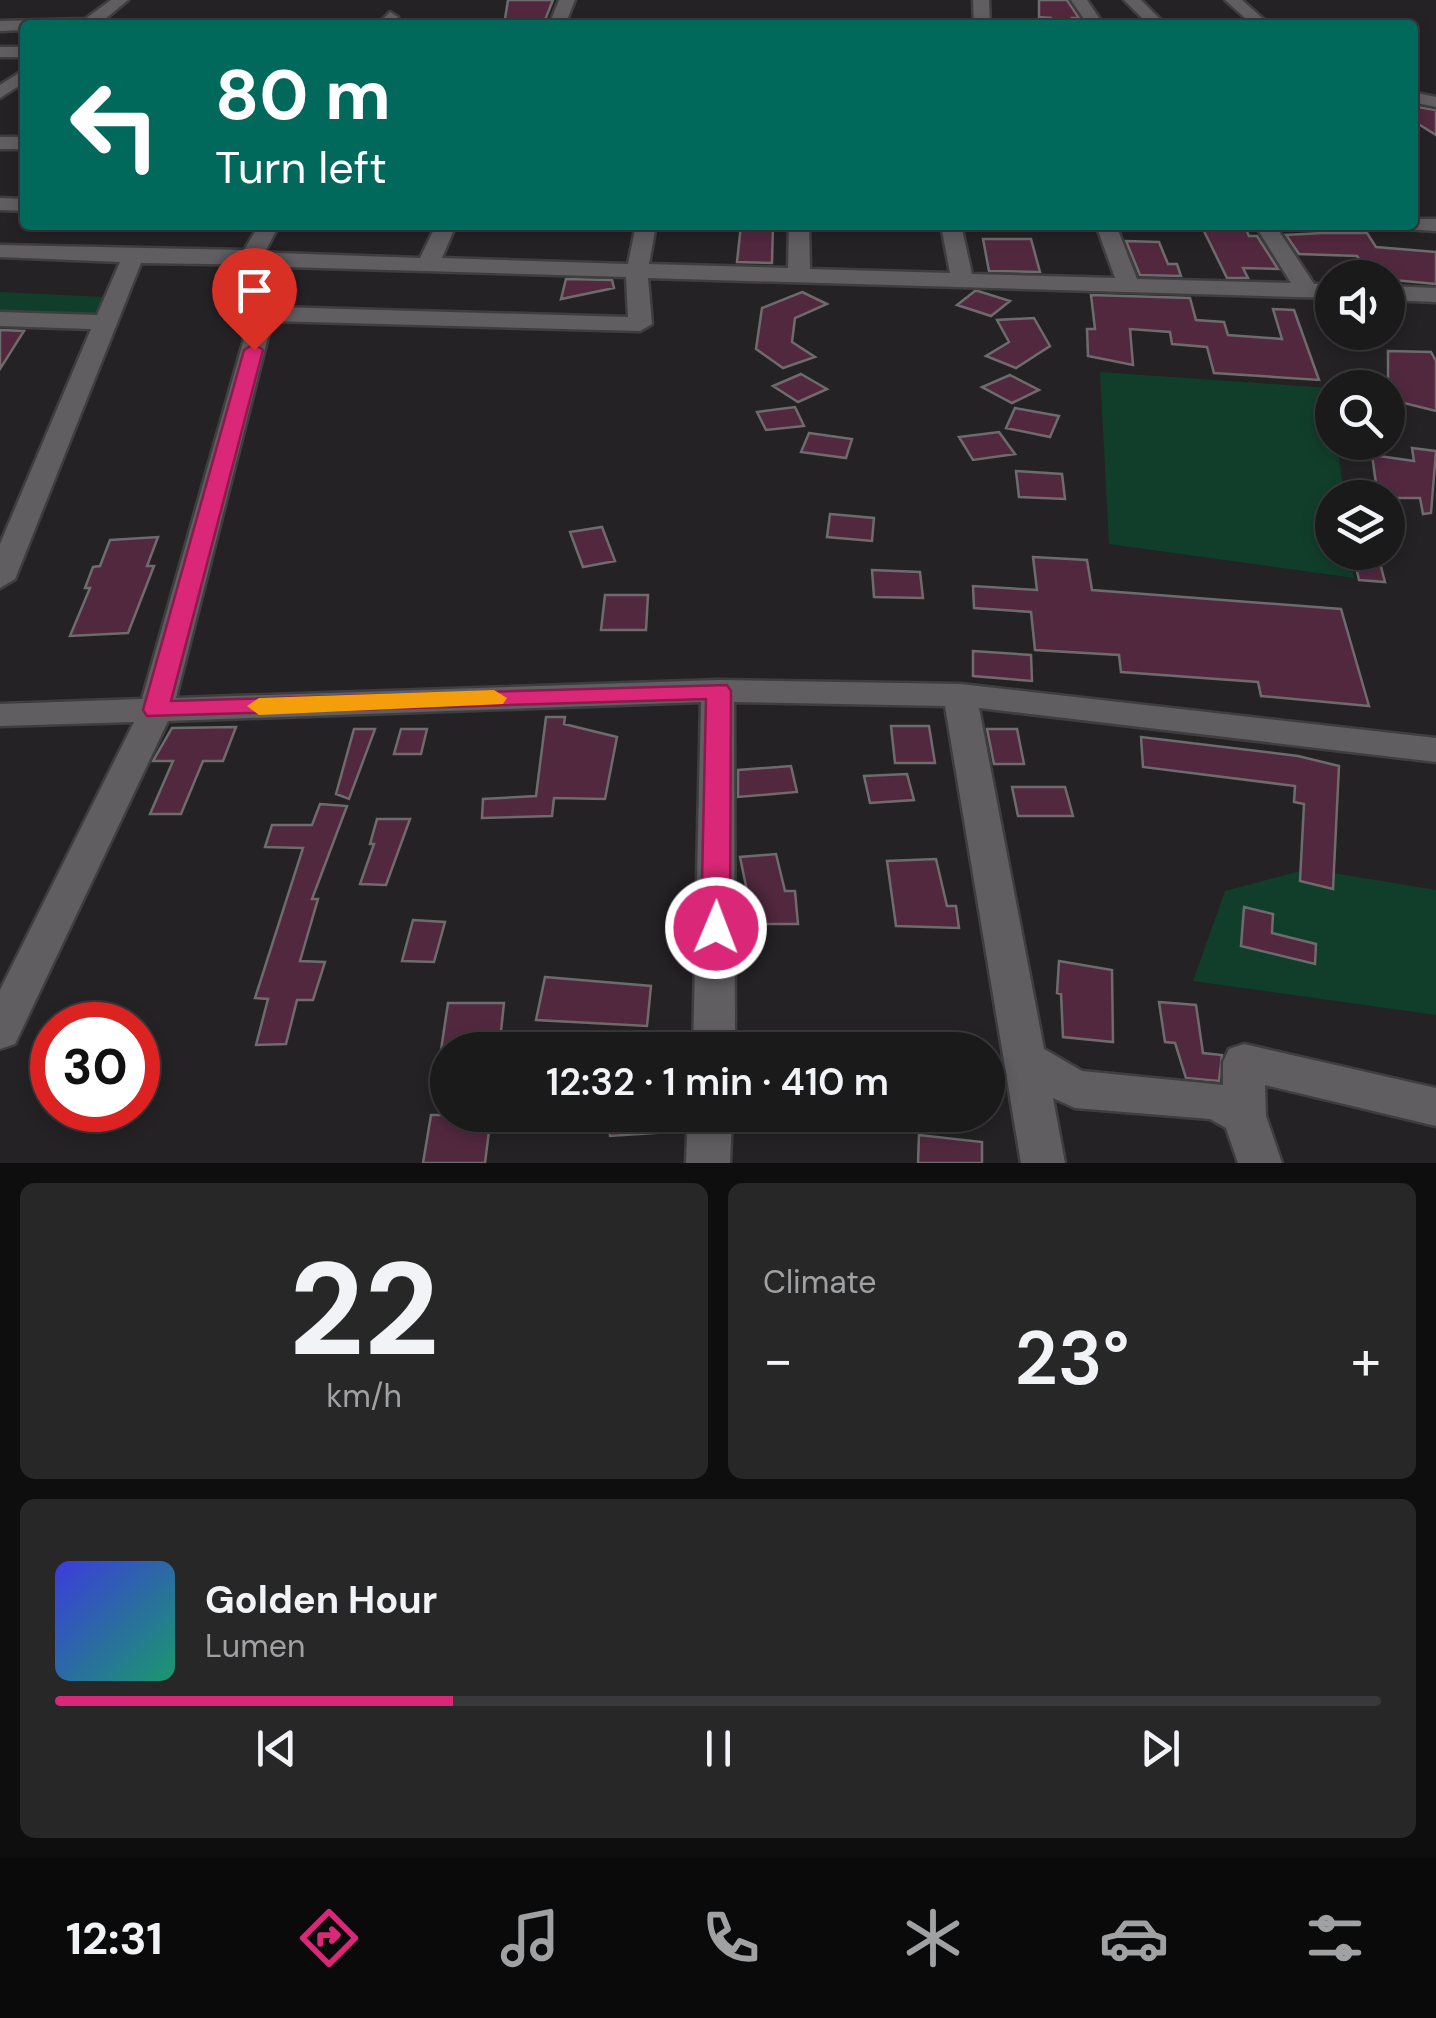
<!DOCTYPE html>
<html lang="en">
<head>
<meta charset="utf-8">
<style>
	body { margin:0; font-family:"DM Sans",sans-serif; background:#282728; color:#f1f3f6; height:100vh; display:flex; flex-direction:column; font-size:38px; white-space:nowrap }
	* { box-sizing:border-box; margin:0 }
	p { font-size:32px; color:#a0a1a3 }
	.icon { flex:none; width:55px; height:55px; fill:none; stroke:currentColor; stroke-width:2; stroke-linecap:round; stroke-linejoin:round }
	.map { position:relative; height:1163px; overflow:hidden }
	.details { display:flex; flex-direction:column; gap:20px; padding:20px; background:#0f0e0f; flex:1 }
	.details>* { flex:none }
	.guide { position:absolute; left:20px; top:20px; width:1398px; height:210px; border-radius:10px; box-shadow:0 5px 15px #0003,0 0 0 2px #39383a; background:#00695c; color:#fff; overflow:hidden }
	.tools { position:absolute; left:1315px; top:260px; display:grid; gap:20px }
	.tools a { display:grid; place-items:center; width:90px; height:90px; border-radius:50%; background:#1b1a1b; box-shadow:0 5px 15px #0003,0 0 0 2px #39383a; font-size:50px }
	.speed { position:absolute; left:30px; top:1002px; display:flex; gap:20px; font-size:50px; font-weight:700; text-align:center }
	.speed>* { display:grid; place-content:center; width:130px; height:130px; border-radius:50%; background:#1b1a1b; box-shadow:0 5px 15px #0003,0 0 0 2px #39383a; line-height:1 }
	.speed .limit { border:15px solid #d22; background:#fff; color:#111 }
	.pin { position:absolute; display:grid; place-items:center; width:85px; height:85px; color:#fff; margin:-102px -42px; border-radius:50% 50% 50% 0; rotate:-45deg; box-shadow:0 0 10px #0007 }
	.pin .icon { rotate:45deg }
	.me { position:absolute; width:110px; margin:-55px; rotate:1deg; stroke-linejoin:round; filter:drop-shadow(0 0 8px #0008) }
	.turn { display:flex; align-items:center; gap:35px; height:210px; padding:0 30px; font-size:45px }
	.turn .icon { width:130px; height:130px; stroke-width:2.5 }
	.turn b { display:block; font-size:70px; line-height:85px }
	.big { font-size:75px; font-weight:600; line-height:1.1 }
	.details .card { flex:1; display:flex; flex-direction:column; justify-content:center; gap:15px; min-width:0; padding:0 35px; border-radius:15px; background:#282728 }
	.details .dial { align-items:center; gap:0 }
	.dial b { font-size:130px; line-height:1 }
	.song { display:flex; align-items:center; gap:30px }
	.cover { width:120px; height:120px; border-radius:15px; background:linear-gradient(135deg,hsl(240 70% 55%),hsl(160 70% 35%)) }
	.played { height:10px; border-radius:5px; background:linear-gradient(90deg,#db2777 30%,#39383a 30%) }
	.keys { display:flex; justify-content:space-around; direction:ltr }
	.heat { display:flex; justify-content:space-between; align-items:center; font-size:55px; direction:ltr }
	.details .tiles { flex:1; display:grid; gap:20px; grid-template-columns:1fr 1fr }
	.card:last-child { grid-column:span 2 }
	.trip { position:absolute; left:430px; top:1032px; width:575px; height:100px; border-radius:50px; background:#1b1a1b; box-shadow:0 5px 15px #0003,0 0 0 2px #39383a; font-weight:600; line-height:100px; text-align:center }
	.dock { display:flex; height:160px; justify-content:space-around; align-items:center; background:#0b0a0b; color:#a0a1a3 }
	.dock .icon { width:70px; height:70px }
	.dock .selected { color:#db2777 }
	.dock b { font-size:45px; color:#f1f3f6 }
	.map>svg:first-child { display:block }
	.green { fill:#113e2a }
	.building { fill:#52283e; stroke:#6e6b6c; stroke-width:2.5 }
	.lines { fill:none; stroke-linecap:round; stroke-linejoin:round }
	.minor-casing { stroke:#3e3d3f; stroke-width:5 }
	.minor { fill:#605e61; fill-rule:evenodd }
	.route { fill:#db2777; stroke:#8e194d; stroke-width:2.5 }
	.slow { fill:#f59e0b }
</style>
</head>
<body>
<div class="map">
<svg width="1436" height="1163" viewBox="0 0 1436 1163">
	<rect width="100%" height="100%" fill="#242224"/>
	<path class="green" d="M0 292 106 297 97 318H0Z
		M1100 372 1330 388 1332 442 1337 443 1344 497 1332 498V552L1351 553 1354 578 1109 544Z
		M1308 869 1436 890V1015L1193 981 1225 891Z"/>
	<path class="building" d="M508 0H553L543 25H504Z
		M1039 0H1067L1079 18H1072L1074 25H1054L1051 18 1039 17Z
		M1412 106 1436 110V135L1412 120Z
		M741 225H773L772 263 737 262Z
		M1201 225H1244L1249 236H1257L1278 269 1243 268 1248 278H1227Z
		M1323 233H1367L1376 247 1436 252V284L1372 278 1357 256 1299 254 1286 235Z
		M983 239H1031L1040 272 989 271Z
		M1126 241 1159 242 1168 264H1177L1181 276 1140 275Z
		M566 279 612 280 614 288 561 299Z
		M975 291H978L1010 301 991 316 957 305Z
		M802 292 827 304 795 318 792 342 815 357 783 368 756 349 762 308Z
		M1091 295 1190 298 1196 320 1224 322 1228 335 1282 339 1273 309 1294 310 1319 380 1214 373 1207 347 1172 344 1170 332 1130 329 1133 365 1088 356 1087 329H1095Z
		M1034 318 1050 346 1016 368 986 356 1009 342 997 320Z
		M0 330 24 331 0 369Z
		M1388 351 1431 352 1436 361V411L1388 399Z
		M801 374 827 389 798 402 773 386Z
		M1010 375 1039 390 1012 403 982 387Z
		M795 407 804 426 766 430 757 412Z
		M1015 408 1059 416 1050 437 1006 428Z
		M999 432 1015 454 973 460 959 437Z
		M809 433 852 439 846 458 801 452Z
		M1412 448 1436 451 1431 513 1423 514 1420 498H1378L1372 455 1414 461Z
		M1016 471 1062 474 1065 499 1019 497Z
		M830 514 874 518 872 541 827 537Z
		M602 527 615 561 583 567 570 532Z
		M158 537 147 566H154L128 633 70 636 90 588H85L93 567 100 566 110 540Z
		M1033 557 1087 560 1092 590 1341 609 1369 706 1261 696 1258 682 1121 672 1119 655 1035 650 1031 612 974 608 973 586 1037 590Z
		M1354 558 1380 563 1385 582 1359 580Z
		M872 570 920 572 923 598 874 597Z
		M605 595H648L646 630H601Z
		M973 651 1031 655 1032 681 973 676Z
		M546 717H565L564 724 617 737 605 799 554 798 552 816 482 818 483 799 536 796Z
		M891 726H929L935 763H895Z
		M236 727 223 761H203L181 814H150L173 761H153L172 728Z
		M354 729H375L349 799 336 794Z
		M401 729H427L421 754H394Z
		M987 729H1017L1024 764H994Z
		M1141 737 1298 756 1339 766 1333 889 1300 881 1304 804 1294 802 1295 786 1143 767Z
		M791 766 797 792 738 797V770Z
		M907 774 914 800 870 803 864 776Z
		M1012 787H1065L1073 816H1018Z
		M320 804 347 806 312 899H318L300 961 325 962 313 1000H297L286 1044 256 1045 268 999 255 998 303 848 265 847 272 825H312Z
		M377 819H410L386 885 360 884 374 844H370Z
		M776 854 785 891H795L798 924H738V891H747L740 857Z
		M936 859 947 906H956L959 928 896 926 887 861Z
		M1244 907 1273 914 1272 933 1316 944 1315 964 1241 946Z
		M413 920 445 922 434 962 402 961Z
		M1059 961 1112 970 1113 1042 1063 1037 1061 994 1057 993Z
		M545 977 651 986 647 1026 536 1020Z
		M1159 1002 1196 1005 1203 1053 1222 1055 1219 1081 1186 1078 1175 1043 1165 1042Z
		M448 1003H504L499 1050H441Z
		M431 1115H491L485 1163H423Z
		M608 1115H684V1131L610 1136Z
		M919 1135 982 1142V1163H918Z"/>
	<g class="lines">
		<defs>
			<path id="minor" d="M111 0H128L98 25H25V30L0 31V21L85 19Z
				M559 0H575L565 25H549Z
				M973 0H989L990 25H974Z
				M1071 0H1087L1104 25H1088Z
				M1124 0H1141L1166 25H1149Z
				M1225 0H1242L1270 25H1253Z
				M390 12 398 17 393 25H377Z
				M0 47H25V57H0Z
				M25 69V82L0 98V85Z
				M1412 92 1436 97V107L1412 102Z
				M0 137H25V149H0Z
				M0 198 25 199V211L0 210Z
				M1412 219H1436V231L1405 229 1402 225H1412Z
				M259 225H279L265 252 277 253 420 258 436 225H456L442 258 628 264 636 225H656L649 264 788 268 789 225H809L810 269 950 273 941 225H961L972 274 1115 278 1096 225H1116L1137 279 1291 283 1255 225H1275L1314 284H1332V298L648 278 652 324 640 331 272 321 176 698 718 680 960 684 1436 738V762L979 708 1044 1049 1082 1071 1223 1085V1062L1229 1049 1244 1044 1436 1088V1126L1265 1085 1266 1116 1282 1163H1238L1226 1128 1210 1119 1075 1108 1053 1098 1065 1163H1021L945 706 734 702 735 1050H693L701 702 168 721 15 1044 0 1049V990L134 722 0 726V704L142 699 265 265 141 263 15 579 0 588V544L91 329 0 326V312L97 315 120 262 0 257V245L244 250ZM286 267 626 277 628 317 276 307Z
				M1388 286 1436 288V302L1388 300Z
				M688 1115H732L730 1163H686Z"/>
		</defs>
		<use href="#minor" class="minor-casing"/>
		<use href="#minor" class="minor"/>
	</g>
	<path class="route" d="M254 344 263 350 171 701 727 685 731 691 730 928 726 937H705L701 928 706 699 147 716 143 710 244 350Z"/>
	<path class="slow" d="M494 690 507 698 503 704 259 715 247 706 259 698Z"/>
</svg>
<div class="tools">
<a><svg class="icon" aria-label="sound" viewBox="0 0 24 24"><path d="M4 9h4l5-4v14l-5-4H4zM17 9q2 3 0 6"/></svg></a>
<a><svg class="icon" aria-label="search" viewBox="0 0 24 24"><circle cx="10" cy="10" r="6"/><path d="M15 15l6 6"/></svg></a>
<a><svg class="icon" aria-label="layers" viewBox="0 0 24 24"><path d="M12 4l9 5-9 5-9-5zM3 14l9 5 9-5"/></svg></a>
</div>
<div class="speed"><div class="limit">30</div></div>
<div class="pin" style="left:254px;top:350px;background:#d93025"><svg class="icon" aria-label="arrive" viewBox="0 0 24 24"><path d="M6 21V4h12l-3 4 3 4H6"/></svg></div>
<svg class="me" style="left:716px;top:928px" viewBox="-20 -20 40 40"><circle r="17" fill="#db2777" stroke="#fff" stroke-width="3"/><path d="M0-11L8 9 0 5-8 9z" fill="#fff"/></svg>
<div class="trip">12:32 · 1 min · 410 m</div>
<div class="guide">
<div class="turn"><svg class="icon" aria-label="left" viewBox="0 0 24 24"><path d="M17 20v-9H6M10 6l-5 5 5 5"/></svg><div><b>80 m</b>Turn left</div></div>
</div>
</div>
<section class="details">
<div class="tiles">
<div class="card dial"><b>22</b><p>km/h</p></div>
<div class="card"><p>Climate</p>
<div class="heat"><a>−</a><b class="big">23°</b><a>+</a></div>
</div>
<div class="card">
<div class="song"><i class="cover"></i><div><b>Golden Hour</b><p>Lumen</p></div></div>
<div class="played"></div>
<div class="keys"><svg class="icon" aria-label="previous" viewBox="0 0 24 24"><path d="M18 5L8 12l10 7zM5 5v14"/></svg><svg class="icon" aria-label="pause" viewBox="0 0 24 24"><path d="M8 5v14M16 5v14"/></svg><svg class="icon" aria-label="next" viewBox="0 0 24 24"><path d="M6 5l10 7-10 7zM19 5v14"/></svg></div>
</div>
</div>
</section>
<nav class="dock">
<b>12:31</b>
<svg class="icon selected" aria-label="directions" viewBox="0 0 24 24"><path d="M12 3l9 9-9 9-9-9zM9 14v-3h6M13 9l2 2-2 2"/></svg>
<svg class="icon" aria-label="music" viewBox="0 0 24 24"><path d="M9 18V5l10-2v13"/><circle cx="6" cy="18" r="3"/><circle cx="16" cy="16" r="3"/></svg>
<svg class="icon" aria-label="phone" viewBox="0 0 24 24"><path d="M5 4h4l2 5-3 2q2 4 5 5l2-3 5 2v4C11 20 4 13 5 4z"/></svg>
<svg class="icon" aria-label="climate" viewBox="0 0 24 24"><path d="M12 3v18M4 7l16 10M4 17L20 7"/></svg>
<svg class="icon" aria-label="car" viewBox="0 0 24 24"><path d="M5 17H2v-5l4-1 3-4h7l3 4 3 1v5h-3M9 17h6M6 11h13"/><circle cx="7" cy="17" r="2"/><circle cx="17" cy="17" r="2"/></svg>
<svg class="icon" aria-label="filters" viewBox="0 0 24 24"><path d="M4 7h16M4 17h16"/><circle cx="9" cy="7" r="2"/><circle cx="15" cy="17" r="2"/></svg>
</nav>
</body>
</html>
